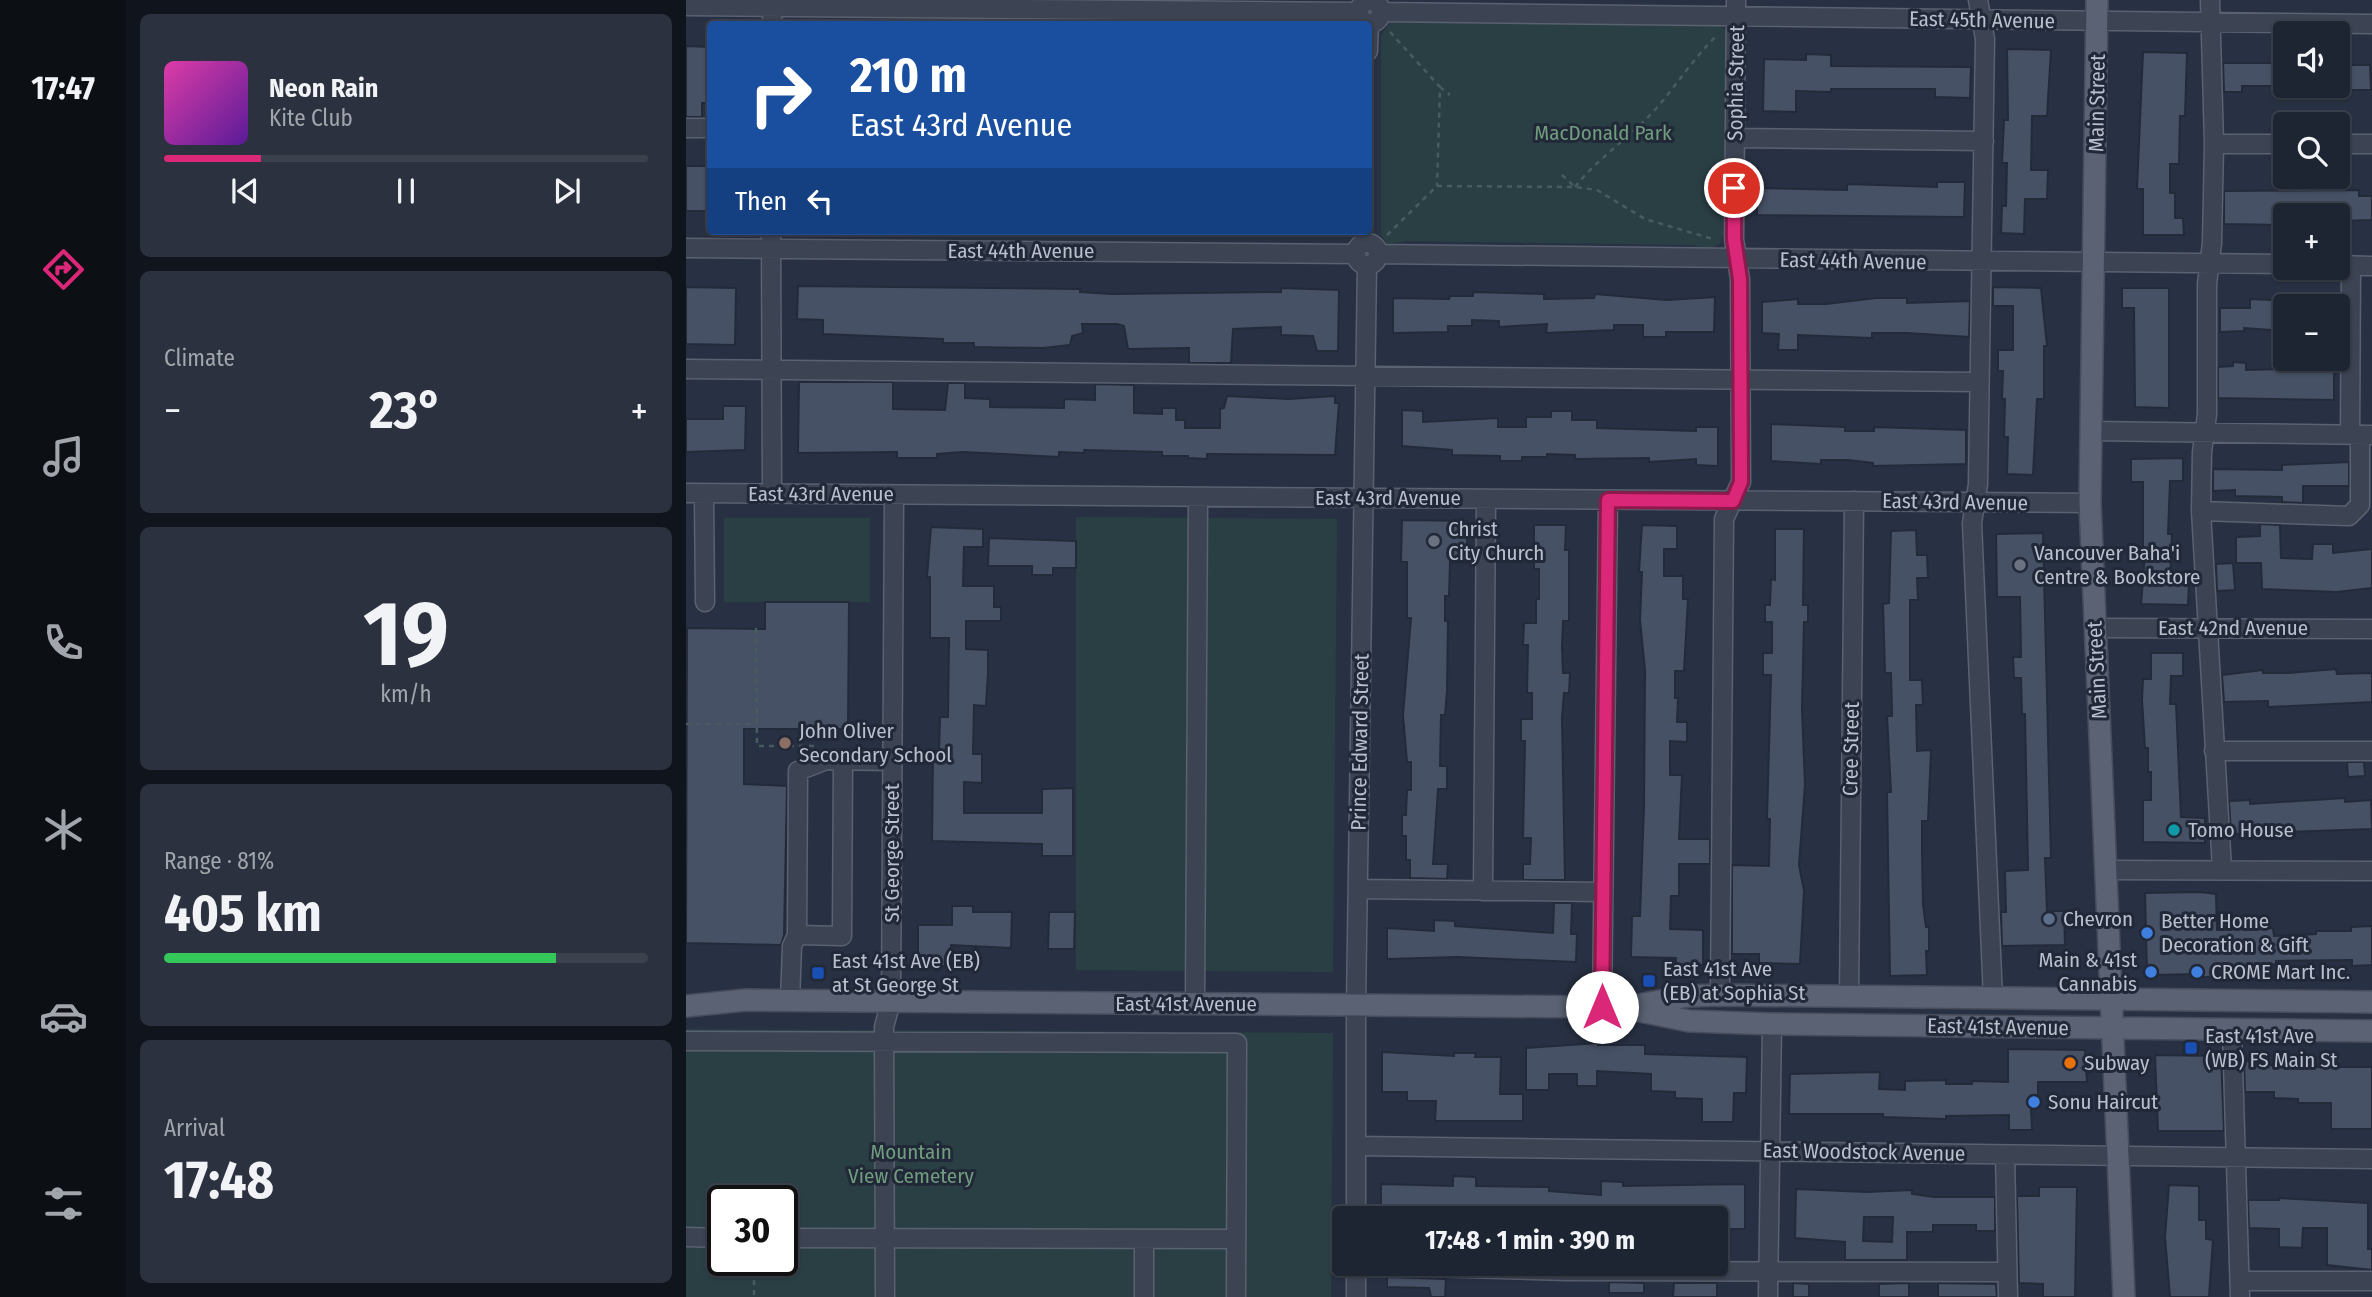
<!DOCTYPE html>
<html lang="en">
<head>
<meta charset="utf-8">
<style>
	body { margin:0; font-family:"Fira Sans Condensed",sans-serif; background:#2b313e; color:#f1f3f6; height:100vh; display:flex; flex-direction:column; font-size:26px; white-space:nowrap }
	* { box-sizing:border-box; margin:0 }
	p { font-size:23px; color:#a1a5ac }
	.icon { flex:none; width:38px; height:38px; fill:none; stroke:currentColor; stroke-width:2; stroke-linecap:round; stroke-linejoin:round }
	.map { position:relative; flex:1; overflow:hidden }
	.sheet { display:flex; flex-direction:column; gap:14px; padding:14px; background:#10141c; width:560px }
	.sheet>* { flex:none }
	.banner { position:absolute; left:21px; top:21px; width:665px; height:214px; border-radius:7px; box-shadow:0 2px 5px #0004,0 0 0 2px #3c424d; background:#1a4fa0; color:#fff; overflow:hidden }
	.tools { position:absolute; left:1587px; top:21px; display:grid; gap:14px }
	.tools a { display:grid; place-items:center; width:77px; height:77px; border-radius:7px; background:#1e2532; box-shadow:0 2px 5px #0004,0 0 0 2px #3c424d; font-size:35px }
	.speed { position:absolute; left:21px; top:1185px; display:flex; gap:14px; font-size:35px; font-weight:700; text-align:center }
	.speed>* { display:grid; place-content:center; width:91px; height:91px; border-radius:50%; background:#1e2532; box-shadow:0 2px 5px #0004,0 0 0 2px #3c424d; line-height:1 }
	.speed .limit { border:4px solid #111; border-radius:10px; background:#fff; color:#111 }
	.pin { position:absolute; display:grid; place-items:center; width:60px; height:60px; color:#fff; margin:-30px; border:4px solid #fff; border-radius:50%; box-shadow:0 2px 7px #0007 }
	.me { position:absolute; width:77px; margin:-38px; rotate:0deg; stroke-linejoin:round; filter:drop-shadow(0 0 5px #0008) }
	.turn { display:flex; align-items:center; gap:24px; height:147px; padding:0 28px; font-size:32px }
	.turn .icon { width:91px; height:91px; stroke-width:2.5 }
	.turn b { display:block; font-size:49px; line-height:60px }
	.then { display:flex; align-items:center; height:66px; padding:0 28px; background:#0003; gap:14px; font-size:26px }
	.big { font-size:52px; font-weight:700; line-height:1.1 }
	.sheet .widget { flex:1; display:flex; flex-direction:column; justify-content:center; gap:10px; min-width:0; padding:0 24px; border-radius:10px; background:#2b313e }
	.sheet .dial { align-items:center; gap:0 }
	.dial b { font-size:91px; line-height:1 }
	.song { display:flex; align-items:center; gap:21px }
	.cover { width:84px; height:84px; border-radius:10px; background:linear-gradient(135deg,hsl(320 70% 55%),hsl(270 70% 35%)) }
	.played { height:7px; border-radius:4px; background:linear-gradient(90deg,#db2777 20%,#3c424d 20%) }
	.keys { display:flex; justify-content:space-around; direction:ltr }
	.heat { display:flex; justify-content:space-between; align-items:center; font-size:38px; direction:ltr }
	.charge { height:10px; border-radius:5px; background:linear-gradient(90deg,#34c759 81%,#3c424d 0) }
	.trip { position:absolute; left:646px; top:1206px; width:396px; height:70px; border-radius:7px; background:#1e2532; box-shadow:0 2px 5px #0004,0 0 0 2px #3c424d; font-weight:700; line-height:70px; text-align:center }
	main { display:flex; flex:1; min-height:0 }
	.tab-bar { display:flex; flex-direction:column; width:126px; justify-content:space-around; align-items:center; background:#0c0f14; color:#a1a5ac }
	.tab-bar .icon { width:49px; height:49px }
	.tab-bar .selected { color:#db2777 }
	.tab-bar b { font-size:32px; color:#f1f3f6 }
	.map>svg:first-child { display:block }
	.green { fill:#2a3f44; fill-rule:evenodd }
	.building { fill:#475165; stroke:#232a3a; stroke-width:2; fill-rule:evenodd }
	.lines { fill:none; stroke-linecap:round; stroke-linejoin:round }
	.minor-casing { stroke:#5a6170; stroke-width:21 }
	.major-casing { stroke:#464c5c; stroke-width:24 }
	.path { stroke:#485c60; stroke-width:2.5; stroke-dasharray:5 5; stroke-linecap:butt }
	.minor { stroke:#3c4353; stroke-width:18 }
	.major { stroke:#5a6273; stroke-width:21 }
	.route-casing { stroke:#8e194d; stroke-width:18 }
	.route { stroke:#db2777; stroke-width:12 }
	.worship-dot { fill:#6b7280; stroke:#212838; stroke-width:2.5 }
	.education-dot { fill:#8d6e63; stroke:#212838; stroke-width:2.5 }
	.culture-dot { fill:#0f9aa8; stroke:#212838; stroke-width:2.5 }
	.service-dot { fill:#5c6f8a; stroke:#212838; stroke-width:2.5 }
	.shop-dot { fill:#3f7fe0; stroke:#212838; stroke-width:2.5 }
	.transit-dot { fill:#1a4fb4; stroke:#212838; stroke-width:2.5 }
	.food-dot { fill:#e8710a; stroke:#212838; stroke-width:2.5 }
	.labels { text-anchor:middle; stroke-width:6; stroke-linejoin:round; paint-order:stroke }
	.street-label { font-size:21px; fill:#b9bfcc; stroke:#212838 }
	.park-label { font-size:21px; fill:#719d7f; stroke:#212838 }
	.poi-label { font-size:21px; fill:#b9bfcc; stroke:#212838; text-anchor:start }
</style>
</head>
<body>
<main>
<nav class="tab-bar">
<b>17:47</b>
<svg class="icon selected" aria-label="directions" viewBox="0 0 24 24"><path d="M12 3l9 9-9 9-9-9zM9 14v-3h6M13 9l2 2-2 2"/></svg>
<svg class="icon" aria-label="music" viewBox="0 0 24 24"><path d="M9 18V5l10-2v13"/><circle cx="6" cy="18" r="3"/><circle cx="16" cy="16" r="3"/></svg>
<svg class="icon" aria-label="phone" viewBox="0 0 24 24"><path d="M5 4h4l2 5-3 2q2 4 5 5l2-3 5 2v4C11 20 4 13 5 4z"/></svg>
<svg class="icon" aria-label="climate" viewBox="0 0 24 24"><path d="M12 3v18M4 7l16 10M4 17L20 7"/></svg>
<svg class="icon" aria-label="car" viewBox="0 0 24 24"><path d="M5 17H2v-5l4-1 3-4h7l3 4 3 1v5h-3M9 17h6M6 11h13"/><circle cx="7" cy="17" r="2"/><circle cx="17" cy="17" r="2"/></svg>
<svg class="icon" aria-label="filters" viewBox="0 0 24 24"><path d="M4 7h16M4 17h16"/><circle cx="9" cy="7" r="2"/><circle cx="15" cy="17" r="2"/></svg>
</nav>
<section class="sheet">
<div class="widget">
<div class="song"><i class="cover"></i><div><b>Neon Rain</b><p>Kite Club</p></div></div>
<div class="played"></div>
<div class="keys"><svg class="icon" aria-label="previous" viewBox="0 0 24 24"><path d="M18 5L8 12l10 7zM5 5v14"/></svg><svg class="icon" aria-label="pause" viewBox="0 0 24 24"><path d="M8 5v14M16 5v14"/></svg><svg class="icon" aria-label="next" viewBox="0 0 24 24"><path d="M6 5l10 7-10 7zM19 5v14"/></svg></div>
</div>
<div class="widget"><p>Climate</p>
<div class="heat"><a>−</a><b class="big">23°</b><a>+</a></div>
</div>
<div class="widget dial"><b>19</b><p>km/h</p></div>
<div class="widget"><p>Range · 81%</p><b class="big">405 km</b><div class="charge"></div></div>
<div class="widget"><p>Arrival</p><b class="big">17:48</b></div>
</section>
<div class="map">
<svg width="1686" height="1297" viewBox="0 0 1686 1297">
	<rect width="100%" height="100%" fill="#283143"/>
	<path class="green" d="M704 23H1031L1039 30 1041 39 1037 236 1034 244 1023 249 1005 245 720 241 701 244 695 235V35Z
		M390 517 651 519 647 972 390 970Z
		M38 518H184V602H38Z
		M0 1029 647 1033 645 1297H0ZM37 1200H96V1260H37Z"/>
	<path class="building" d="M0 46 24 47V103H16V117H0Z
		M1321 49 1365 50 1361 116H1346L1345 170H1362L1361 199H1339L1338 234 1315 233 1316 206H1320L1321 163H1316L1318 120H1322Z
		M1457 52 1501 53 1499 116H1494L1493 164H1484V193H1489V218H1497L1498 235H1457V189H1451Z
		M1120 54 1145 55V66L1285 67 1284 98 1249 97V89H1145V92L1110 91V112L1077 111 1078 59 1120 60Z
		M1537 63H1600V86H1556V92H1538Z
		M1652 65H1684L1685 90H1652Z
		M0 166H24V211H0Z
		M1251 182H1279L1278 217 1071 215V188L1161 190V184L1251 187Z
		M1673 190V196H1686V220L1652 221V215H1600V225L1538 224V191Z
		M112 286 394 289V292L426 294 595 292V288L653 290 652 351H631L627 336 595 335V327L547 329 545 363H503V348L442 349 438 326 431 324H396L397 333 386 336 384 345 357 348 288 347V343H257V339L137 334V320L111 319Z
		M0 287 50 288 49 345 0 344Z
		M1307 287 1355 288 1361 346H1358V399H1351L1347 475 1321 474 1322 437H1318L1319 399H1316L1317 371H1312V350H1327V306H1307Z
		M1436 288H1483V408L1449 407 1448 308H1436Z
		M787 292 858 294V299L908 298 909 294 981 300 1029 297 1028 332H980V337H957V325H928V330L860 333 861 324 813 327V321L786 320V326H762V332L707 333V298L763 299 764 296H787Z
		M1190 298H1221V303L1284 301 1283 337 1221 333H1186V338L1112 335V350H1092L1093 334 1076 333V302L1112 299V304H1140Z
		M1564 299 1586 300V306L1600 305V331L1558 328V331L1534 332V308H1564Z
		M1547 362 1560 363V370L1600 369V364H1621L1620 369H1648V400L1532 398V367L1547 366Z
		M113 382H207V409L259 410 262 383H279V398L304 399V407L378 408V399L409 400V384L448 385V413L476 414V408H490V420H499V428H534V409L538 408 541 396 602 399 649 396V403H653L649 455 521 454V459L502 458V456H476V452L398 450V453L373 452V457L277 452 251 454V458H211V452L112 453Z
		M37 406H60L59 450 0 452V419H37Z
		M716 410 737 411V422L812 418V427H840V417H865V411H886V420H911V428L1010 431V427H1032V466L1010 465V459L963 462V458L889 459V455L861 454V457H836V461H814V456L766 455V450L716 446Z
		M1085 424 1159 427V431H1188V427L1280 430V464L1187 466V463L1162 460H1135V464L1085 461Z
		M1497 458V481H1484L1482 534H1486L1484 583H1503L1502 605 1455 604 1459 555H1457V482H1445V459Z
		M1663 462V486H1617V503L1596 502V497L1549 496V490L1527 491V469L1596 470V465Z
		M716 520 781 521V563L764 562 763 596H759V621H762L761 691 759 715H755L754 766H761V789H752L747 864H762L761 879 724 878V860H720V836H716V815H720L721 790H725V762H721L717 715 725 618H721V562H715Z
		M1574 524 1594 525 1595 558 1626 559 1627 544H1647V553L1686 549V588L1651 592 1576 589 1575 563H1550V537L1574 536Z
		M848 525H880L879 550H883V621H877L876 647 877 673H884L883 693H878L876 717 879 880H837V864H844L845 838H837L839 741H835V719H846V693H841L842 645H837L838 623H850V599H853V569H848Z
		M956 525 991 526V549H978V576H997V599H1002L998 671H989V698H992L991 722H1001V742L984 741V775H996L993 839H1024V864H993V896H985L984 929 1017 930V965H990V958L945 957 946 916H954L958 806 959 670 954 620 956 572H953Z
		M245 527 297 529V547H278L277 586H308V607H315V621H280V649L302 650V673L300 706 288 705 287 754H296V783L278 782V813H356V789L387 788V856H356V844L246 841 247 753H253L254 717H262L263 638H244V577H241Z
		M1089 529H1118L1117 605H1122V622H1118L1116 708 1119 785 1113 865 1118 891 1114 964 1073 963V954H1046V865L1083 866 1084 819H1081L1085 675H1077V653H1086V622H1079V605H1084L1085 579 1089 580Z
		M1230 530 1231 555H1241L1242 578H1231L1232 600H1224V680H1236L1237 705H1230L1231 751 1245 750 1242 821H1236V850L1237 904 1240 927H1243V951H1240L1241 975 1204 976 1201 792H1205L1201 716H1206L1205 673H1199L1197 604 1203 603 1205 531Z
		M1357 533 1365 858H1359L1361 911H1378L1379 945 1316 946 1315 912H1320L1319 871 1342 870 1339 714H1336L1335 678H1328L1327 657H1335L1334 597H1311L1310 534Z
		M303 538 390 541V568H367V575H346V566H302Z
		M1547 563 1549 590 1531 591 1530 564Z
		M79 602H163L162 729H58V784L101 786 98 935 95 945 0 943 1 628 79 629Z
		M1465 653H1497V676H1485L1484 704H1490L1495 817 1519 818V843L1457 842V800H1465V772H1462V748H1459L1456 700 1457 679H1465Z
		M1650 669 1651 674 1686 673V702L1582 707V701L1538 702 1536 675 1577 670V673H1602Z
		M1661 762H1678L1679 776 1662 777Z
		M1659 798V802L1685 800 1686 829 1545 834 1543 801 1564 800V804Z
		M1514 892 1530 894 1531 930 1587 928 1588 936 1630 934V931H1665V927L1686 926V965L1666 966V960L1590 961V964L1572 966H1532V975L1528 977H1512V974L1467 975 1461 971 1459 893Z
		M868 903H886L885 934H891L890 962 771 957 701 959V928L748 931V920L769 921V926L867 933Z
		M266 906H287V912H326L325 948 265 945V966H232V925H266Z
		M363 912H389L388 949H362Z
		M912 1043V1045H959V1054L1061 1057 1060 1093H1048L1047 1122H1016V1099L989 1098V1092L965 1091V1074L911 1071V1086H891V1074H863V1090H840V1048Z
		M1322 1049 1399 1050 1401 1082H1352V1108H1345L1346 1130H1323V1115L1260 1116V1119L1197 1117V1114H1103L1104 1074 1194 1072 1193 1089 1219 1090V1081L1260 1080V1084H1286V1081L1322 1082Z
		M696 1052 768 1056V1053H790L789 1057H815L814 1094H837V1121H749L750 1101H721V1092H696Z
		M1469 1055 1535 1056 1538 1131H1472Z
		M1558 1061H1583V1065L1607 1067H1686V1129H1645V1103H1612V1099L1588 1098V1092H1559Z
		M767 1176 790 1177V1186L863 1187V1191L915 1195V1181L937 1182V1186L1059 1184V1229H1037V1220L1029 1218H795V1214H695V1184L767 1186Z
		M1483 1185 1513 1186V1220H1520V1239L1527 1240 1523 1297H1484L1479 1237Z
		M1353 1187H1391L1389 1297H1357V1284L1333 1283 1331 1196H1353Z
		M1110 1189 1181 1192 1226 1190V1194L1248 1197H1309V1231H1290V1225H1247V1232H1221V1260H1159V1242L1109 1238ZM1178 1217H1207L1206 1242 1177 1241Z
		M1593 1198 1682 1203V1249H1686V1270L1641 1265V1228H1617L1616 1248 1593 1247V1229L1563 1228 1562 1200H1593Z
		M701 1277 760 1279 759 1297H745L743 1288 701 1287Z
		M923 1282 958 1283V1293H923Z
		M988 1283H1031V1297H987Z
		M1107 1283 1123 1284V1297H1107Z
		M1223 1283V1297H1193V1284Z
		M1252 1283 1310 1284 1311 1297H1252Z"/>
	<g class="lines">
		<defs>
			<path id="minor" d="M1292 0 1299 39 1292 484 1286 523 1307 998
				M1524 0 1528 144 1526 243 1521 284V414L1516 452 1515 511 1536 869
				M673 12a11 11 0 1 1 22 0a11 11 0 1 1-22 0Z
				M0 6 672 12
				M695 12 1686 24
				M86 24 87 0
				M682 51 683 23
				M0 128H24
				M1049 138 1298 141
				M1528 144H1600
				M1652 144H1686
				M85 231 86 494
				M670 254a11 11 0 1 1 22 0a11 11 0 1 1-22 0Z
				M0 248 670 254
				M692 254 1600 264
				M1652 265 1686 266
				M0 369 1291 382
				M1405 431 1686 435
				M1664 435 1665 265
				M0 493 1404 503
				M18 494 19 602
				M1515 511 1663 516 1674 505V435
				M1409 628 1686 629
				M1528 751H1686
				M1421 870 1686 871
				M672 889 917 892
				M797 891 800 499
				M111 935 156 936 157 760
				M1034 995 1038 519 1055 482 1054 279 1048 239 1050 0
				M1163 996 1168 501
				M104 1001 106 946 111 935 112 771 140 760 206 761
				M509 1004 512 497
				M916 1007 922 500
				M1546 1031 1554 1297
				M0 1041 551 1043 550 1297
				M670 1146 1686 1159
				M1319 1155 1322 1297
				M670 1218V1005L681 265
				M0 1237 37 1238
				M96 1238 550 1239
				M670 1264V1297
				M670 1265 880 1271 1321 1272
				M1554 1281H1686
				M199 1297 198 1027 205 1001 208 495
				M458 1297V1239
				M1082 1297 1086 1024"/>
			<path id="major" d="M1411 0 1404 503 1438 1297
				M952 1005 1002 996 1034 995 1686 1002
				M0 1006 60 1000 916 1007 939 1008 1003 1021 1086 1024 1686 1031"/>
		</defs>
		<use href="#minor" class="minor-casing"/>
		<use href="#major" class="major-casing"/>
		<path class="path" d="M704 32 754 87 751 186
			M754 87 764 95
			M876 175 889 187
			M889 187C912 158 943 138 968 111 990 86 1007 59 1031 35
			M701 235 751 186 889 187 911 190 959 219 1027 239
			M70 628 71 746H129
			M0 724H70
			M68 1260V1297"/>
		<use href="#minor" class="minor"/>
		<use href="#major" class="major"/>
	</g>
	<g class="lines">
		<defs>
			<path id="route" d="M916 1007 922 500 1047 501 1055 482 1054 279 1048 239V188"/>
		</defs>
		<use href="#route" class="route-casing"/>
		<use href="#route" class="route"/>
	</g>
	<g class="worship-dot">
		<circle cx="748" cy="541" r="7"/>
		<circle cx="1334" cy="565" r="7"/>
	</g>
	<circle class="education-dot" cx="99" cy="743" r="7"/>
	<circle class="culture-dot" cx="1488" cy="830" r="7"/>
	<circle class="service-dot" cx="1363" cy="919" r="7"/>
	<g class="shop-dot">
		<circle cx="1461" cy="933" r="7"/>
		<circle cx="1465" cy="972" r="7"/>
		<circle cx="1511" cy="972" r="7"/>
		<circle cx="1348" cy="1102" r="7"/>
	</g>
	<g class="transit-dot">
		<rect x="125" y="966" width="14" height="14" rx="3.5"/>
		<rect x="956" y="974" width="14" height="14" rx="3.5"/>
		<rect x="1498" y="1041" width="14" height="14" rx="3.5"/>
	</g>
	<circle class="food-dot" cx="1384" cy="1063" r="7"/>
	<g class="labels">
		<g class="street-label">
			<text transform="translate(1296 20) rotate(1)" y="7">East 45th Avenue</text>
			<text transform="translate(1050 83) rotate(-89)" y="7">Sophia Street</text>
			<text transform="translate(1411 103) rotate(-89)" y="7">Main Street</text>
			<text x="335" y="258">East 44th Avenue</text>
			<text transform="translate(1167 261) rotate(1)" y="7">East 44th Avenue</text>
			<text x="135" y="501">East 43rd Avenue</text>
			<text x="702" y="505">East 43rd Avenue</text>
			<text transform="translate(1269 502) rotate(1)" y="7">East 43rd Avenue</text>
			<text x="1547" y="635">East 42nd Avenue</text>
			<text transform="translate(1411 670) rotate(-93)" y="7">Main Street</text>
			<text transform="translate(674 742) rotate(-89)" y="7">Prince Edward Street</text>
			<text transform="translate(1165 749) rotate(-89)" y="7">Cree Street</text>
			<text transform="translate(206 853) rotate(-90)" y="7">St George Street</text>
			<text x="500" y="1011">East 41st Avenue</text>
			<text transform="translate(1312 1027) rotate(1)" y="7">East 41st Avenue</text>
			<text transform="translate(1178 1152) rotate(1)" y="7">East Woodstock Avenue</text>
		</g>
		<g class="park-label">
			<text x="917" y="140">MacDonald Park</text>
			<text x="225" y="1159">Mountain<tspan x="225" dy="24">View Cemetery</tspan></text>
		</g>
		<g class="poi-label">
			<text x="762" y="536">Christ<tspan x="762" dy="24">City Church</tspan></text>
			<text x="1348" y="560">Vancouver Baha'i<tspan x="1348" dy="24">Centre &amp; Bookstore</tspan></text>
			<text x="113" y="738">John Oliver<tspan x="113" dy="24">Secondary School</tspan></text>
			<text x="1502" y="837">Tomo House</text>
			<text x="1377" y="926">Chevron</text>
			<text x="1475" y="928">Better Home<tspan x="1475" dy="24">Decoration &amp; Gift</tspan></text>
			<text x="1451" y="967" text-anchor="end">Main &amp; 41st<tspan x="1451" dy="24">Cannabis</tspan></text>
			<text x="146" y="968">East 41st Ave (EB)<tspan x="146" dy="24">at St George St</tspan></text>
			<text x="977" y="976">East 41st Ave<tspan x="977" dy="24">(EB) at Sophia St</tspan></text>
			<text x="1525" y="979">CROME Mart Inc.</text>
			<text x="1519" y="1043">East 41st Ave<tspan x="1519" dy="24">(WB) FS Main St</tspan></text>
			<text x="1398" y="1070">Subway</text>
			<text x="1362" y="1109">Sonu Haircut</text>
		</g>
	</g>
</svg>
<div class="tools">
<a><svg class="icon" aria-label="sound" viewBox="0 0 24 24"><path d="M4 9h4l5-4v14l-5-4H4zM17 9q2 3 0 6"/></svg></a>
<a><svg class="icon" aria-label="search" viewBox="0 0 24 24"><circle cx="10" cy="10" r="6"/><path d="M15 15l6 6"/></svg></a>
<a>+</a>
<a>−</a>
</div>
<div class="speed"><div class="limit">30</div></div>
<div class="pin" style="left:1048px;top:188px;background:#d93025"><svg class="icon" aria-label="arrive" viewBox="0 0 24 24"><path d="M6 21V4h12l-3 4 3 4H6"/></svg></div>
<svg class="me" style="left:916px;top:1007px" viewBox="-20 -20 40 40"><circle r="19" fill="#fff"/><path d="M0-13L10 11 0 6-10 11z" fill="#db2777"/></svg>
<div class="trip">17:48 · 1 min · 390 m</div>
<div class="banner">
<div class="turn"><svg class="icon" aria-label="right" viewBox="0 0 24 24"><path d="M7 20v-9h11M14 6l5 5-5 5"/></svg><div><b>210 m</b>East 43rd Avenue</div></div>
<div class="then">Then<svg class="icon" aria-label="left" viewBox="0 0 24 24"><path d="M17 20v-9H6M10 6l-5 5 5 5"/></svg></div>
</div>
</div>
</main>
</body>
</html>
